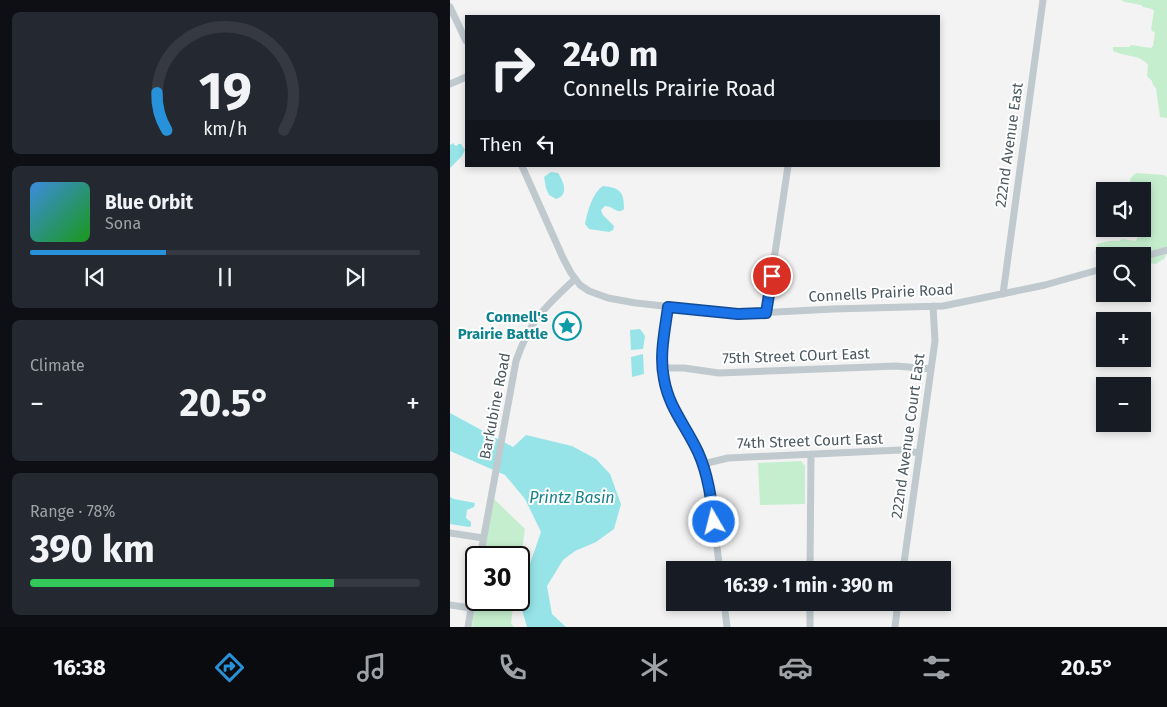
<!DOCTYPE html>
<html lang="en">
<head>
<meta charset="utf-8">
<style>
	body { margin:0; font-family:"Fira Sans",sans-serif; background:#242831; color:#f1f3f6; height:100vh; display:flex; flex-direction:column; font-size:19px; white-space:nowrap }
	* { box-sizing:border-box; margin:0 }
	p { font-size:16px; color:#9ea1a6 }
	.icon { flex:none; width:28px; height:28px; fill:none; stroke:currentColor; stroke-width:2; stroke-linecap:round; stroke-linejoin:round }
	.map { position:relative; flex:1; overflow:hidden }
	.panel { display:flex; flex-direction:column; gap:12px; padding:12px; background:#0d0f14; width:450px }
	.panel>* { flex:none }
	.hud { position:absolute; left:15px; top:15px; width:475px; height:152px; border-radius:0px; box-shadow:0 2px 8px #0003; background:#171b24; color:#f1f3f6; overflow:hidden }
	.buttons { position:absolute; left:646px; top:182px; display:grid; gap:10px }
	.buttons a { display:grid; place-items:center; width:55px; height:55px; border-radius:0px; background:#171b24; box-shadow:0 2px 8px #0003; font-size:25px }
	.speed { position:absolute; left:15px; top:546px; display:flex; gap:10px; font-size:25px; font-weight:700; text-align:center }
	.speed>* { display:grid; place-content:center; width:65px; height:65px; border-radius:50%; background:#171b24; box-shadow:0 2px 8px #0003; line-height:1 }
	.speed .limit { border:2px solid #111; border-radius:8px; background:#fff; color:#111 }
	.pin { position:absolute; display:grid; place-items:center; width:42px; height:42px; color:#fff; margin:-21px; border:2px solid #fff; border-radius:50%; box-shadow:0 1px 5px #0007 }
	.me { position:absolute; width:55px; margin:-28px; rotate:352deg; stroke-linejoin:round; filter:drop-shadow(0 0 4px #0008) }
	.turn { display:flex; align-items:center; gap:18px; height:105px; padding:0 15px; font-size:22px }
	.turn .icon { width:65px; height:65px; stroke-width:2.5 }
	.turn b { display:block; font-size:35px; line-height:42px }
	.then { display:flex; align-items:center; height:48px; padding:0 15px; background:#0003; gap:10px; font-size:19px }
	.big { font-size:38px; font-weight:700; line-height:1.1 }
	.panel .widget { flex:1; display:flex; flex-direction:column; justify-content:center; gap:8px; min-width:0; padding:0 18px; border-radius:8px; background:#242831 }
	.panel .dial { align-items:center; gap:0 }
	.dial svg { height:130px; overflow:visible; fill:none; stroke:#363941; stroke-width:7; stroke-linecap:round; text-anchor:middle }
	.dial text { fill:#f1f3f6; stroke:none }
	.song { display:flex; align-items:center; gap:15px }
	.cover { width:60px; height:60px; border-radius:8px; background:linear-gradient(135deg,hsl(210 70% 55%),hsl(120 70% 35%)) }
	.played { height:5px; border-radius:2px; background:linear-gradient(90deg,#2792da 35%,#363941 35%) }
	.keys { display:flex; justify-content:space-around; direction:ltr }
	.heat { display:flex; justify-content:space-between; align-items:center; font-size:28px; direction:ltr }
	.charge { height:8px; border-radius:4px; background:linear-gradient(90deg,#34c759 78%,#363941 0) }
	.trip { position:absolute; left:216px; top:561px; width:285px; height:50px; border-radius:0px; background:#171b24; box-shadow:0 2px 8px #0003; font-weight:700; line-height:50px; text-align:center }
	.menu { display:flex; height:80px; justify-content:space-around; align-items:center; background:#090b0e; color:#9ea1a6 }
	.menu .icon { width:35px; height:35px }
	.menu .selected { color:#2792da }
	.menu b { font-size:22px; color:#f1f3f6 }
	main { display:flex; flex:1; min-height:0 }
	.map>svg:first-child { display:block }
	.green { fill:#c5eece }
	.water { fill:#96e4e7 }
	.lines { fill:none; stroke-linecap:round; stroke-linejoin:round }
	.street { stroke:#bfc9ce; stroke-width:7 }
	.route-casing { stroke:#114b97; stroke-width:12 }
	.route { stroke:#1a73e8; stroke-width:9 }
	.labels { text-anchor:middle; stroke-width:4; stroke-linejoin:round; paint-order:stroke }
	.street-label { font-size:15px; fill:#4b595f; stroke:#fff }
	.culture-label { font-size:15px; font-weight:bold; fill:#0d838f; stroke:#fff; text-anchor:end }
	.water-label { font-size:16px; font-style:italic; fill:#158389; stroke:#fff }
</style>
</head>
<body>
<main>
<section class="panel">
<div class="widget dial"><svg viewBox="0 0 100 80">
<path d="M14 69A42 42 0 1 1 86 69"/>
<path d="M14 69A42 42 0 0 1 8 46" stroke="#2792da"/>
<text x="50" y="56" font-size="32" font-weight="700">19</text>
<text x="50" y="72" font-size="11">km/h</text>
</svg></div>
<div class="widget">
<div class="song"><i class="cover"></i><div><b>Blue Orbit</b><p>Sona</p></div></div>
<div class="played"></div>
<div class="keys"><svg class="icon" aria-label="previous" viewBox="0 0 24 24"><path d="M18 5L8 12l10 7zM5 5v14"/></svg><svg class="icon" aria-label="pause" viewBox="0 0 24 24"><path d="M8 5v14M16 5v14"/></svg><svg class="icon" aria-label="next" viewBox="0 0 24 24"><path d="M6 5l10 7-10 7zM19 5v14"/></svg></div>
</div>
<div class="widget"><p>Climate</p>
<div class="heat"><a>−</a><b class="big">20.5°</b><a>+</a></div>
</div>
<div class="widget"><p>Range · 78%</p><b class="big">390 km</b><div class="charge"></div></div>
</section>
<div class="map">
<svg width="717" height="627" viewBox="0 0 717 627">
	<rect width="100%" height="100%" fill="#f4f3f3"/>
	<path class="green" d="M671 0H717V118L710 117 706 88 703 85 702 81 697 76 698 65C690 54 675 57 663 51V47H679L681 45 701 48 703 46 705 33 701 30 704 11 702 9 693 7 691 5 675 2Z
		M687 173 714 175 717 177V249L715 258 706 264 693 262 692 256H655V265H651L649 256 645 253 647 244C653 242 663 240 669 241L672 239 685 241 687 239 688 233 692 229V191H683L679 187C680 180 680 176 687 173Z
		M351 461 355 466V504L310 505 308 463Z
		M42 497 75 529 69 571V558H32Z
		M26 598V600H64L61 623 64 627H22Z"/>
	<path class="water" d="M4 143V145L7 146 8 144H11L15 150 12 156 0 168V145Z
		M101 172 108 173C114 182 119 195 106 199L99 195 96 188 94 177Z
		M153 186C171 188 174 192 174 209L171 211C165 212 162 206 155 206L151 210 153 215 164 226 163 230 159 232 139 229 135 224C137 212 143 192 153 186Z
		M190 329 195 336 193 349 181 350 180 330Z
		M193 354 194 374 182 377 181 357Z
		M0 413 63 447 76 435 122 446 146 459 160 474 171 504 164 529 146 542 125 551 113 560 97 586 102 614 116 627H77L72 610 76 575 91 532 75 499 55 475 0 451Z
		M0 497 4 499 25 503 24 507 17 510 16 518 21 522V526L19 527 0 524Z"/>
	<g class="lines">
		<path class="street" d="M0 7 16 41
			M0 84 16 77
			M72 166 113 258 121 273 130 285 139 291 158 298 186 303 288 314 383 309 493 306 595 285 655 268
			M692 257 717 250
			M553 294 593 0
			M218 307C213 344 206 381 226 415 236 432 249 449 254 468 263 501 265 536 270 570
			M316 313 338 166
			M212 368H234L269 373 446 366 481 369
			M253 464 278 458 450 450 469 453
			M0 533 33 538
			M30 558 66 361C80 320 95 307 125 279
			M360 570 361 454
			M453 570 485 341 483 306
			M274 602 277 627
			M0 605 21 608
			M18 627 26 578
			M360 627V602
			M445 627 448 602"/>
	</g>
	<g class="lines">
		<defs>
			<path id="route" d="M264 522C261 498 258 474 248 452 236 426 219 408 214 379 209 356 215 330 218 307L288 314 316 313 322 276"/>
		</defs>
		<use href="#route" class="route-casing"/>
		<use href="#route" class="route"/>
	</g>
	<defs>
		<symbol id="sight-ring" viewBox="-11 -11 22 22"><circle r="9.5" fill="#fff" stroke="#0f9aa8" stroke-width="1.5"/><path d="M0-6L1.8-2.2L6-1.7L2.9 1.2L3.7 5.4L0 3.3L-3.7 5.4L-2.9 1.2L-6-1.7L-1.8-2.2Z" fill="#0f9aa8"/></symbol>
	</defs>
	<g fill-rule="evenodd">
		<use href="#sight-ring" x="101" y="310" width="32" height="32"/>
	</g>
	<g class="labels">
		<g class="street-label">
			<text transform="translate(559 145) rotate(-82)" y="5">222nd Avenue East</text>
			<text transform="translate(431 293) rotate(-3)" y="5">Connells Prairie Road</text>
			<text transform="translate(346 356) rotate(-2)" y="5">75th Street COurt East</text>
			<text transform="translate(45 406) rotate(-79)" y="5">Barkubine Road</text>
			<text transform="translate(458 436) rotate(-82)" y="5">222nd Avenue Court East</text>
			<text transform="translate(360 441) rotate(-2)" y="5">74th Street Court East</text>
		</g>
		<g class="culture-label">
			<text x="98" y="322">Connell's<tspan x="98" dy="17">Prairie Battle</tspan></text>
		</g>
		<g class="water-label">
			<text x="122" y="503">Printz Basin</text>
		</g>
	</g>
</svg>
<div class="buttons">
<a><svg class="icon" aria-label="sound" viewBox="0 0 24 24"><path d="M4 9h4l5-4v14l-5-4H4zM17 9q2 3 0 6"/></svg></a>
<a><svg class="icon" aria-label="search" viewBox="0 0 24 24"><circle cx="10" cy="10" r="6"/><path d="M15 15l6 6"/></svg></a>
<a>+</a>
<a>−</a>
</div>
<div class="speed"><div class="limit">30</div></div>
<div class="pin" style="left:322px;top:276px;background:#d93025"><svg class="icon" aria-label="arrive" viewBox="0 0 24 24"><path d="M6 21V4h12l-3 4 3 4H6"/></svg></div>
<svg class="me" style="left:264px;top:522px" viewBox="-20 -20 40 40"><circle r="17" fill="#1a73e8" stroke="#fff" stroke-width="3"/><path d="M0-11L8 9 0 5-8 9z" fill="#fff"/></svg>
<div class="trip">16:39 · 1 min · 390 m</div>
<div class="hud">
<div class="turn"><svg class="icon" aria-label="right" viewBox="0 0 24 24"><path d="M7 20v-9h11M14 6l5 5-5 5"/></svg><div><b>240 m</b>Connells Prairie Road</div></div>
<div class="then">Then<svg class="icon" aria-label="left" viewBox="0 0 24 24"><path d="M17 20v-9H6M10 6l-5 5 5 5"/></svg></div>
</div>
</div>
</main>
<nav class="menu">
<b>16:38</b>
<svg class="icon selected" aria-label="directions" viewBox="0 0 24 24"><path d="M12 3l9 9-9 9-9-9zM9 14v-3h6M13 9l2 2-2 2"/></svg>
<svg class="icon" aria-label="music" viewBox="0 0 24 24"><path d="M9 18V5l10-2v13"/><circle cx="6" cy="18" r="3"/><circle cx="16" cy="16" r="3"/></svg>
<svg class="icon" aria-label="phone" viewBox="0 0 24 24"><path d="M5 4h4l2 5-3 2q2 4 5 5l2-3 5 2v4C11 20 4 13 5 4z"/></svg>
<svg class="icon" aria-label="climate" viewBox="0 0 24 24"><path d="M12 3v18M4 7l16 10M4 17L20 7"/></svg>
<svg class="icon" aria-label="car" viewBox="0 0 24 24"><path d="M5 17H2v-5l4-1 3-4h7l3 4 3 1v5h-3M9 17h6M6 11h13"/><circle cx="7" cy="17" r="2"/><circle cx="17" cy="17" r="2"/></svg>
<svg class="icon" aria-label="filters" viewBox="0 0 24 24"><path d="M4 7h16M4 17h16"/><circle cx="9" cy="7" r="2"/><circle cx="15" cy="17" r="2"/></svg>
<b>20.5°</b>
</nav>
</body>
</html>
